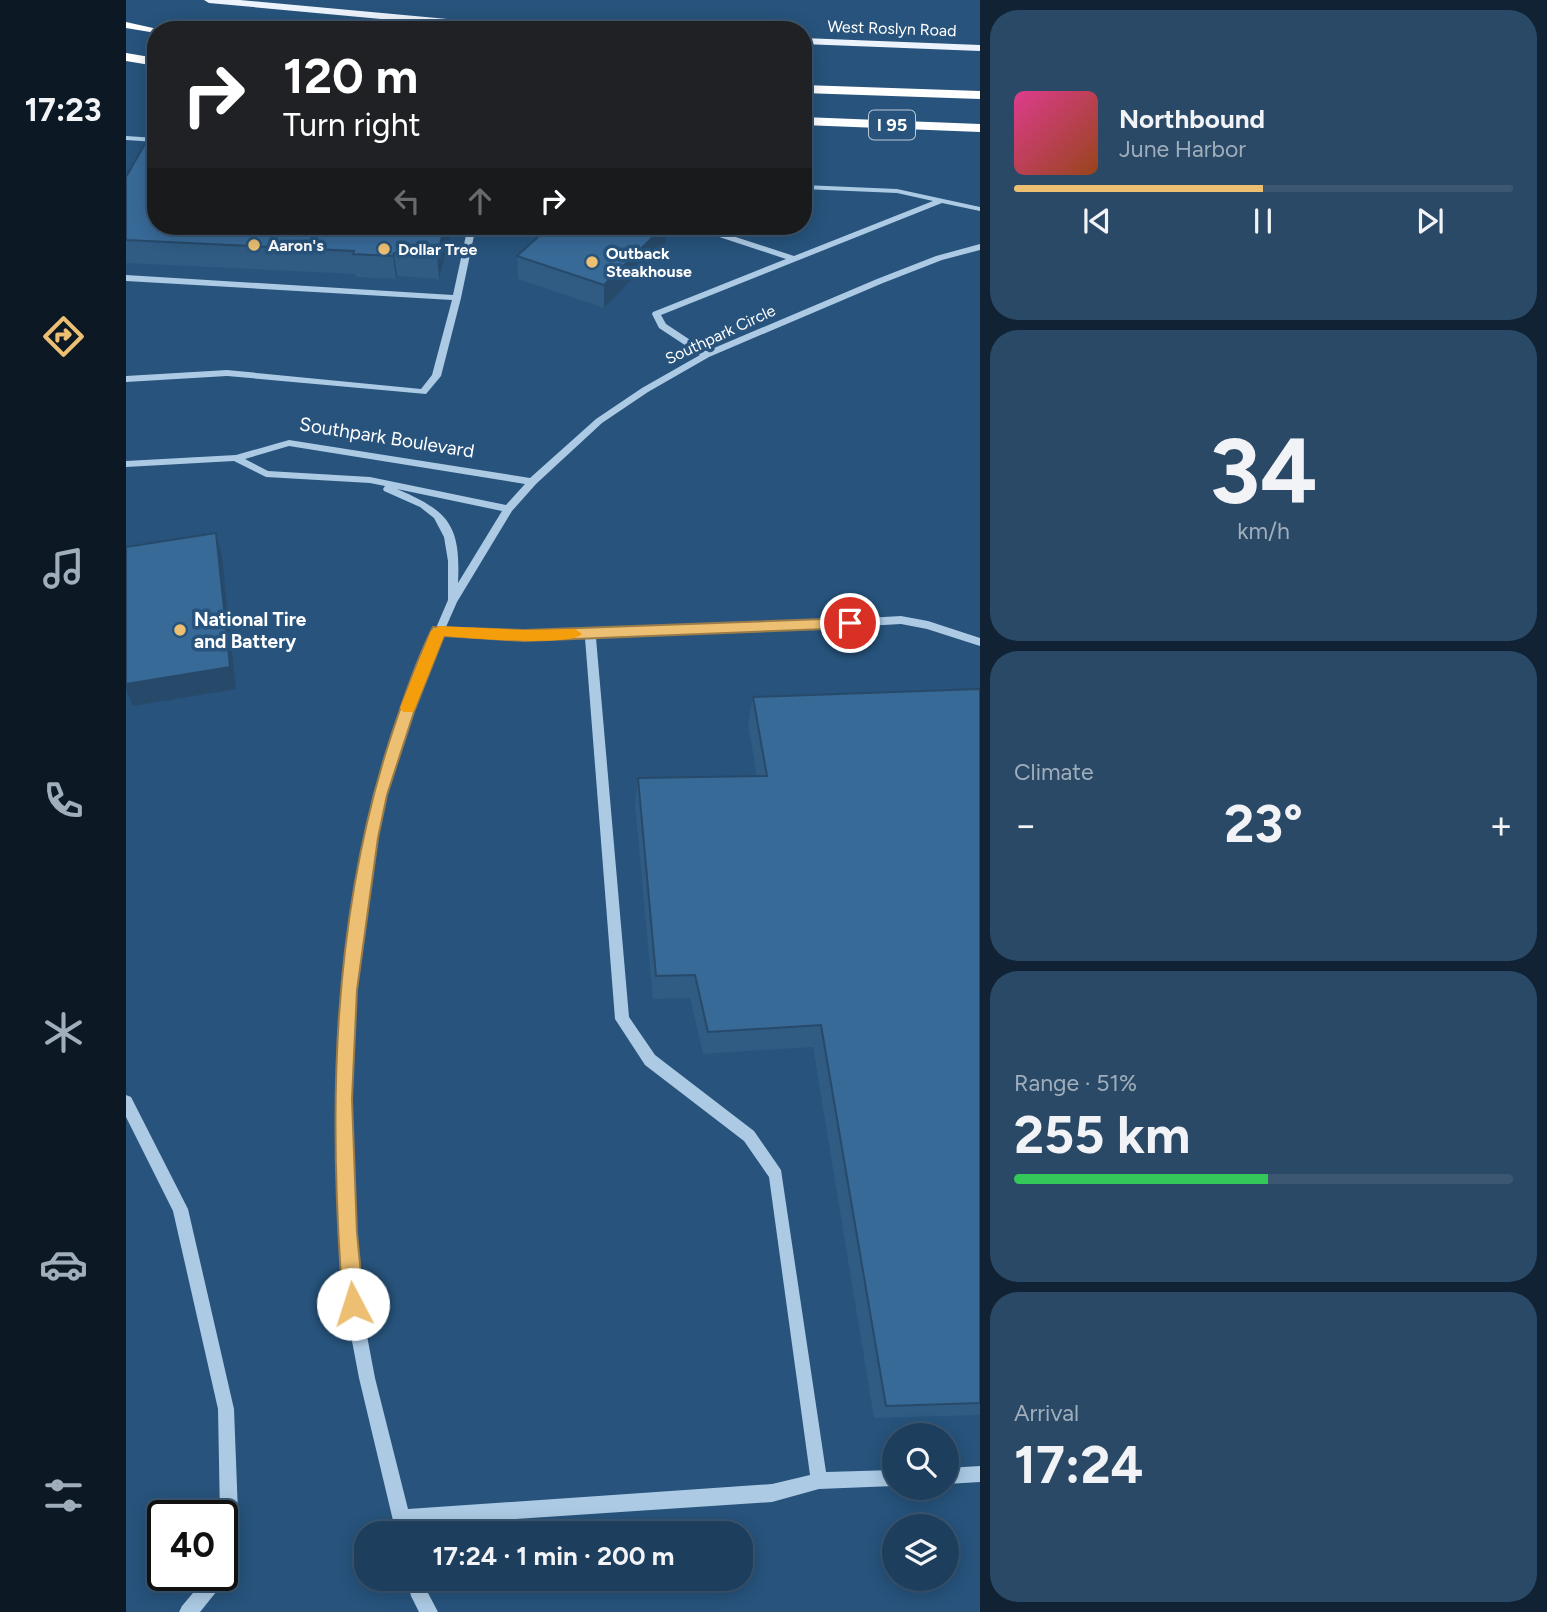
<!DOCTYPE html>
<html lang="en">
<head>
<meta charset="utf-8">
<style>
	body { margin:0; font-family:Figtree,sans-serif; background:#2a4966; color:#f1f3f6; height:100vh; display:flex; flex-direction:column; font-size:26px; white-space:nowrap }
	* { box-sizing:border-box; margin:0 }
	p { font-size:23px; color:#a0aebc }
	.icon { flex:none; width:38px; height:38px; fill:none; stroke:currentColor; stroke-width:2; stroke-linecap:round; stroke-linejoin:round }
	.map { position:relative; flex:1; overflow:hidden }
	.details { display:flex; flex-direction:column; gap:10px; padding:10px; background:#102233; width:567px }
	.details>* { flex:none }
	.hud { position:absolute; left:21px; top:21px; width:665px; height:214px; border-radius:28px; box-shadow:0 4px 18px #0003,0 0 0 2px #3b5772; background:#202124; color:#fff; overflow:hidden }
	.fabs { position:absolute; left:756px; top:1423px; display:grid; gap:14px }
	.fabs a { display:grid; place-items:center; width:77px; height:77px; border-radius:50%; background:#1d3e5d; box-shadow:0 4px 18px #0003,0 0 0 2px #3b5772; font-size:35px }
	.speed { position:absolute; left:21px; top:1500px; display:flex; gap:14px; font-size:35px; font-weight:700; text-align:center }
	.speed>* { display:grid; place-content:center; width:91px; height:91px; border-radius:50%; background:#1d3e5d; box-shadow:0 4px 18px #0003,0 0 0 2px #3b5772; line-height:1 }
	.speed .limit { border:4px solid #111; border-radius:10px; background:#fff; color:#111 }
	.pin { position:absolute; display:grid; place-items:center; width:60px; height:60px; color:#fff; margin:-30px; border:4px solid #fff; border-radius:50%; box-shadow:0 2px 7px #0007 }
	.me { position:absolute; width:77px; margin:-38px; rotate:355deg; stroke-linejoin:round; filter:drop-shadow(0 0 5px #0008) }
	.turn { display:flex; align-items:center; gap:24px; height:147px; padding:0 21px; font-size:32px }
	.turn .icon { width:91px; height:91px; stroke-width:2.5 }
	.turn b { display:block; font-size:49px; line-height:60px }
	.lanes { display:flex; align-items:center; height:66px; padding:0 21px; background:#0003; justify-content:center; gap:35px; direction:ltr }
	.lanes .off { opacity:.35 }
	.big { font-size:52px; font-weight:700; line-height:1.1 }
	.details .card { flex:1; display:flex; flex-direction:column; justify-content:center; gap:10px; min-width:0; padding:0 24px; border-radius:28px; background:#2a4966 }
	.details .dial { align-items:center; gap:0 }
	.dial b { font-size:91px; line-height:1 }
	.song { display:flex; align-items:center; gap:21px }
	.cover { width:84px; height:84px; border-radius:10px; background:linear-gradient(135deg,hsl(330 70% 55%),hsl(20 70% 35%)) }
	.played { height:7px; border-radius:4px; background:linear-gradient(90deg,#ecbf72 50%,#3b5772 50%) }
	.keys { display:flex; justify-content:space-around; direction:ltr }
	.heat { display:flex; justify-content:space-between; align-items:center; font-size:38px; direction:ltr }
	.charge { height:10px; border-radius:5px; background:linear-gradient(90deg,#34c759 51%,#3b5772 0) }
	.trip { position:absolute; left:228px; top:1521px; width:399px; height:70px; border-radius:28px; background:#1d3e5d; box-shadow:0 4px 18px #0003,0 0 0 2px #3b5772; font-weight:700; line-height:70px; text-align:center }
	main { display:flex; flex:1; min-height:0 }
	.dock { display:flex; flex-direction:column; width:126px; justify-content:space-around; align-items:center; background:#0c1925; color:#a0aebc }
	.dock .icon { width:49px; height:49px }
	.dock .current { color:#ecbf72 }
	.dock b { font-size:32px; color:#f1f3f6 }
	.map>svg:first-child { display:block }
	.lines { fill:none; stroke-linecap:round; stroke-linejoin:round }
	.minor { fill:#accae4; fill-rule:evenodd }
	.major { fill:#ecf3fc; fill-rule:evenodd }
	.highway { fill:#fff; fill-rule:evenodd }
	.wall { fill:#305b83 }
	.shaded-wall { fill:#274a6a }
	.building { fill:#386a98; stroke:#274a6a; stroke-width:2 }
	.route { fill:#ecbf72; stroke:#997c4a; stroke-width:2 }
	.slow { fill:#f59e0b }
	.poi-dot { fill:#ecbf72; stroke:#27537c; stroke-width:2.5 }
	.labels { text-anchor:middle; stroke-width:7; stroke-linejoin:round; paint-order:stroke }
	.far-street-label { font-size:16px; fill:#fff; stroke:#27537c }
	.far-poi-label { font-size:16px; font-weight:bold; fill:#fff; stroke:#27537c; text-anchor:start }
	.shield { fill:#27537c; stroke:#becbd8; stroke-width:2 }
	.shield-label { font-size:18px; font-weight:bold; fill:#fff }
	.street-label { font-size:19px; fill:#fff; stroke:#27537c }
	.poi-label { font-size:19px; font-weight:bold; fill:#fff; stroke:#27537c; text-anchor:start }
</style>
</head>
<body>
<main>
<nav class="dock">
<b>17:23</b>
<svg class="icon current" aria-label="directions" viewBox="0 0 24 24"><path d="M12 3l9 9-9 9-9-9zM9 14v-3h6M13 9l2 2-2 2"/></svg>
<svg class="icon" aria-label="music" viewBox="0 0 24 24"><path d="M9 18V5l10-2v13"/><circle cx="6" cy="18" r="3"/><circle cx="16" cy="16" r="3"/></svg>
<svg class="icon" aria-label="phone" viewBox="0 0 24 24"><path d="M5 4h4l2 5-3 2q2 4 5 5l2-3 5 2v4C11 20 4 13 5 4z"/></svg>
<svg class="icon" aria-label="climate" viewBox="0 0 24 24"><path d="M12 3v18M4 7l16 10M4 17L20 7"/></svg>
<svg class="icon" aria-label="car" viewBox="0 0 24 24"><path d="M5 17H2v-5l4-1 3-4h7l3 4 3 1v5h-3M9 17h6M6 11h13"/><circle cx="7" cy="17" r="2"/><circle cx="17" cy="17" r="2"/></svg>
<svg class="icon" aria-label="filters" viewBox="0 0 24 24"><path d="M4 7h16M4 17h16"/><circle cx="9" cy="7" r="2"/><circle cx="15" cy="17" r="2"/></svg>
</nav>
<div class="map">
<svg width="854" height="1612" viewBox="0 0 854 1612">
	<rect width="100%" height="100%" fill="#27537c"/>
	<g class="lines">
		<path class="minor" d="M0 136 30 138V142L0 140Z
			M677 185 771 189 854 207V211L816 203 535 315 540 324 581 351 751 279 810 256 854 244V250L816 260 757 283 583 357 522 392 476 423 410 484 386 511 331 602 320 627 398 632 634 624 775 616 802 621 854 638V646L801 629 775 624 634 632 470 638 503 1017 529 1055 628 1131 655 1170 700 1472 768 1470V1486L693 1489 646 1502 286 1526 288 1533H270L233 1378 219 1304 213 1233 211 1040 215 990 238 838 247 795 274 712 322 600V561L318 537 308 518 294 507 258 491 257 489 259 486 244 483 140 477 108 461 0 467V461L110 455 163 440 404 478 470 419 516 388 574 355 533 328 526 314 527 312 660 259 566 228 565 226H576L668 256 807 201 771 193 677 189ZM163 446 399 484 380 505 244 477 142 471 119 459ZM271 489 376 511 332 583C335 524 322 511 271 489ZM317 635 398 640 459 638 489 1019 519 1065 618 1141 643 1177 684 1475 646 1484 282 1509 249 1378 235 1304 229 1233 225 1040 229 990 250 838 259 795 286 712Z
			M342 226H350L335 298 315 376 300 394 101 376 0 382V376L101 370 295 389 306 375 326 300 0 281V275L327 295Z
			M0 1095 5 1097 62 1209 108 1409 112 1513 105 1569 99 1581 74 1612H53L56 1606 82 1575H96V1516H94L92 1409 47 1211 0 1117Z
			M854 1466V1482L821 1484V1468Z
			M281 1578H299L302 1593 312 1612H293L285 1596Z"/>
		<path class="major" d="M78 0H114L408 27 413 30H374L83 3Z
			M677 38 854 45V51L677 44Z"/>
		<path class="highway" d="M0 22 36 30H30V33L0 28Z
			M0 53 30 58V66L0 61Z
			M677 85 854 91V99L677 93Z
			M677 117 854 124V132L677 125Z"/>
	</g>
	<path class="wall" d="M0 177 327 226 313 279 271 276 270 279 230 277 229 274 0 263Z
		M539 245 478 308 392 279 391 256Z
		M854 689V1415L748 1418 687 1047 577 1054 564 998 527 999 509 805 512 778 631 777 622 724 627 697Z"/>
	<path class="shaded-wall" d="M319 226H327L313 279 311 255Z
		M538 226H541L539 245 478 308V285Z
		M268 253 271 276 270 279 267 256Z
		M90 533 96 557 110 689 7 706 0 689V684Z"/>
	<path class="building" d="M28 128H30V226H319L311 255 268 253 267 256 227 254 228 251 0 240V177Z
		M424 226H538L478 285 391 256Z
		M90 533 104 667 0 684V547Z
		M854 689V1403L760 1406 695 1025 582 1032 569 975 530 976 512 778 641 776 627 697Z"/>
	<path class="route" d="M724 618 731 623 724 628 398 641 318 636 288 712 261 795 252 838 231 990 226 1099 231 1233 238 1304 235 1311 227 1314 220 1311 217 1304C202 1113 205 920 265 736 277 700 290 661 307 627L398 630Z"/>
	<path class="slow" d="M313 626 398 630 449 629 456 634C445 647 340 638 318 636L289 708 287 712H277L274 708 305 631Z"/>
	<g class="poi-dot">
		<circle cx="128" cy="245" r="7"/>
		<circle cx="258" cy="249" r="7"/>
		<circle cx="466" cy="262" r="7"/>
		<circle cx="54" cy="630" r="7"/>
	</g>
	<g class="labels">
		<g class="far-street-label">
			<text transform="translate(766 28) rotate(2)" y="6">West Roslyn Road</text>
			<text transform="translate(594 334) rotate(-25)" y="6">Southpark Circle</text>
		</g>
		<g class="far-poi-label">
			<text x="142" y="251">Aaron's</text>
			<text x="272" y="255">Dollar Tree</text>
			<text x="480" y="259">Outback<tspan x="480" dy="18">Steakhouse</tspan></text>
		</g>
		<rect class="shield" x="743" y="110.5" width="46" height="29" rx="5"/>
		<g class="shield-label">
			<text x="766" y="131">I 95</text>
		</g>
		<g class="street-label">
			<text transform="translate(261 437) rotate(9)" y="7">Southpark Boulevard</text>
		</g>
		<g class="poi-label">
			<text x="68" y="626">National Tire<tspan x="68" dy="22">and Battery</tspan></text>
		</g>
	</g>
</svg>
<div class="fabs">
<a><svg class="icon" aria-label="search" viewBox="0 0 24 24"><circle cx="10" cy="10" r="6"/><path d="M15 15l6 6"/></svg></a>
<a><svg class="icon" aria-label="layers" viewBox="0 0 24 24"><path d="M12 4l9 5-9 5-9-5zM3 14l9 5 9-5"/></svg></a>
</div>
<div class="speed"><div class="limit">40</div></div>
<div class="pin" style="left:724px;top:623px;background:#d93025"><svg class="icon" aria-label="arrive" viewBox="0 0 24 24"><path d="M6 21V4h12l-3 4 3 4H6"/></svg></div>
<svg class="me" style="left:227px;top:1304px" viewBox="-20 -20 40 40"><circle r="19" fill="#fff"/><path d="M0-13L10 11 0 6-10 11z" fill="#ecbf72"/></svg>
<div class="trip">17:24 · 1 min · 200 m</div>
<div class="hud">
<div class="turn"><svg class="icon" aria-label="right" viewBox="0 0 24 24"><path d="M7 20v-9h11M14 6l5 5-5 5"/></svg><div><b>120 m</b>Turn right</div></div>
<div class="lanes"><svg class="icon off" aria-label="left" viewBox="0 0 24 24"><path d="M17 20v-9H6M10 6l-5 5 5 5"/></svg><svg class="icon off" aria-label="ahead" viewBox="0 0 24 24"><path d="M12 20V5M6 11l6-6 6 6"/></svg><svg class="icon" aria-label="right" viewBox="0 0 24 24"><path d="M7 20v-9h11M14 6l5 5-5 5"/></svg></div>
</div>
</div>
<section class="details">
<div class="card">
<div class="song"><i class="cover"></i><div><b>Northbound</b><p>June Harbor</p></div></div>
<div class="played"></div>
<div class="keys"><svg class="icon" aria-label="previous" viewBox="0 0 24 24"><path d="M18 5L8 12l10 7zM5 5v14"/></svg><svg class="icon" aria-label="pause" viewBox="0 0 24 24"><path d="M8 5v14M16 5v14"/></svg><svg class="icon" aria-label="next" viewBox="0 0 24 24"><path d="M6 5l10 7-10 7zM19 5v14"/></svg></div>
</div>
<div class="card dial"><b>34</b><p>km/h</p></div>
<div class="card"><p>Climate</p>
<div class="heat"><a>−</a><b class="big">23°</b><a>+</a></div>
</div>
<div class="card"><p>Range · 51%</p><b class="big">255 km</b><div class="charge"></div></div>
<div class="card"><p>Arrival</p><b class="big">17:24</b></div>
</section>
</main>
</body>
</html>
